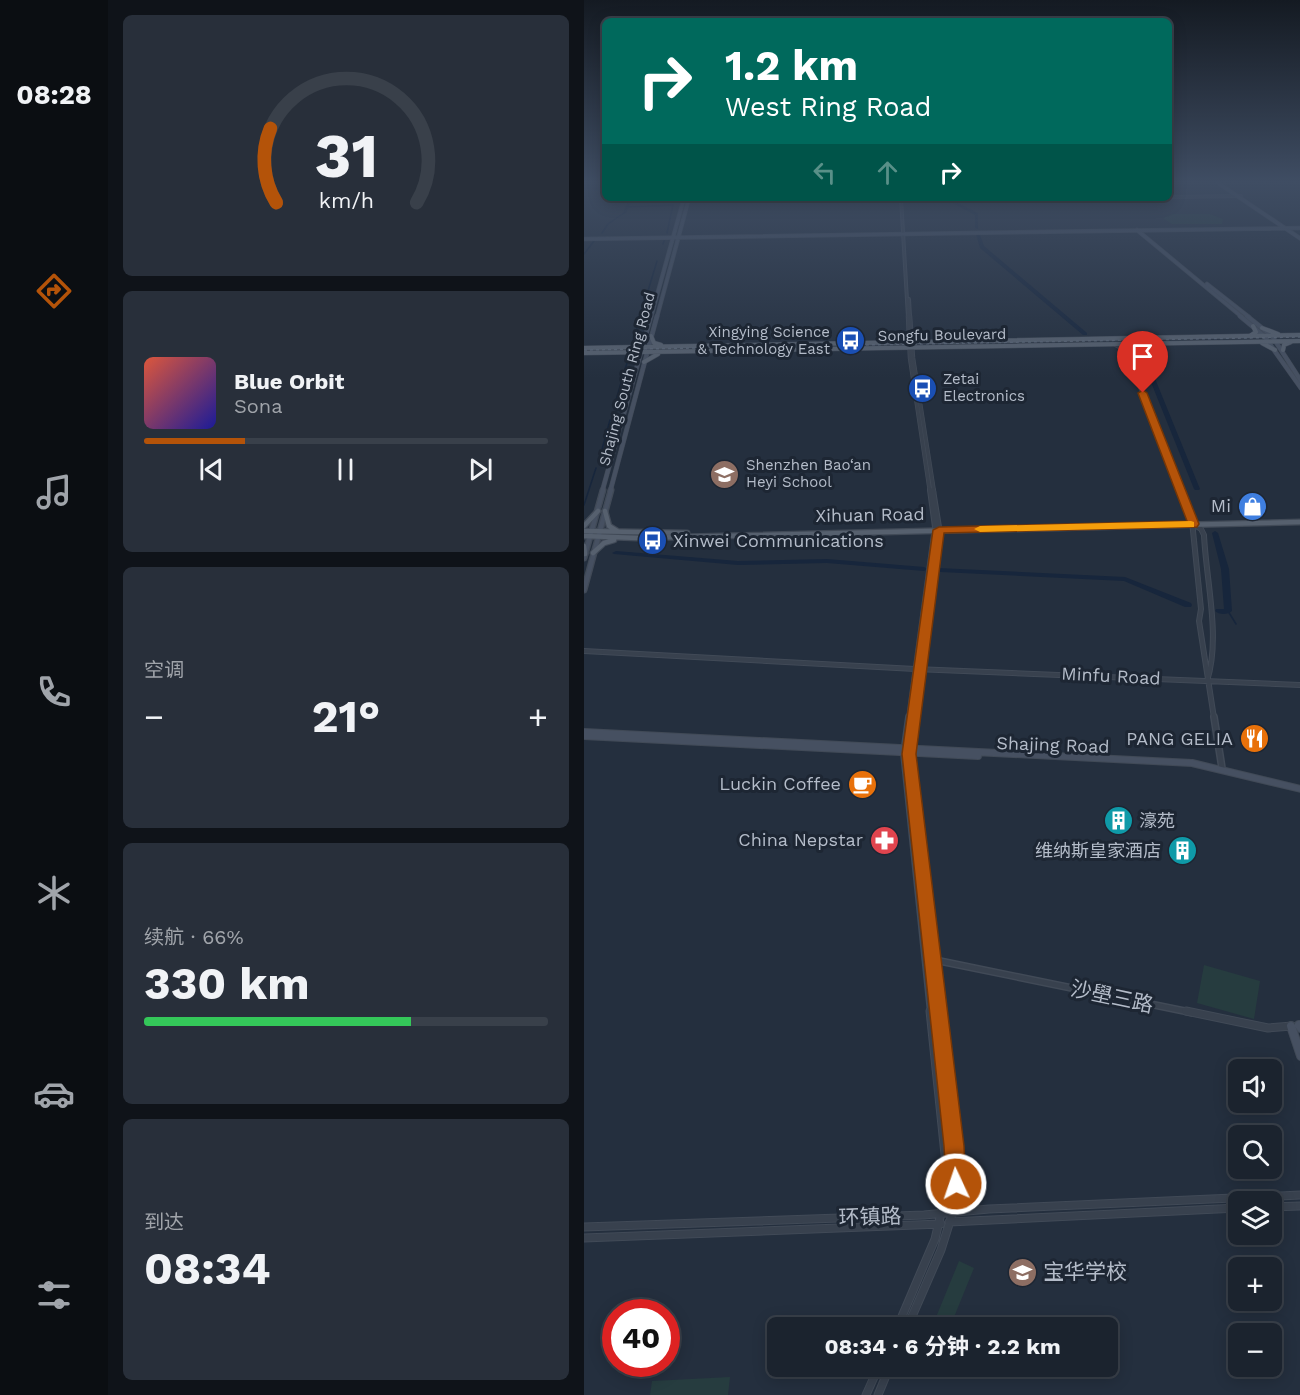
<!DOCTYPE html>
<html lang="zh">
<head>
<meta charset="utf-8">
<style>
	body { margin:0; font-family:"Work Sans","Noto Sans SC",sans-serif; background:#282f3a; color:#f1f3f6; height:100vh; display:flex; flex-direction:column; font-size:22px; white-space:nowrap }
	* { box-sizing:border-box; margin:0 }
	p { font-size:20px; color:#a0a4aa }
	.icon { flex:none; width:33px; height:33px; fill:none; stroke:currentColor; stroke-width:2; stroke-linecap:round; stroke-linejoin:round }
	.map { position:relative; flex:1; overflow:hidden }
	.panel { display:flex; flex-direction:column; gap:15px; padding:15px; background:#0f1319; width:476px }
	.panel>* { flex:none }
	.top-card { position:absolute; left:18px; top:18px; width:570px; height:183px; border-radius:9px; box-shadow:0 3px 15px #0003,0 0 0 2px #39404a; background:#00695c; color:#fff; overflow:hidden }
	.buttons { position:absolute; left:644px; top:1059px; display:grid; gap:12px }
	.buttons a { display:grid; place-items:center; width:54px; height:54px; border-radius:9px; background:#1b232e; box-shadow:0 3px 15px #0003,0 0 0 2px #39404a; font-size:30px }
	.speed { position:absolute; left:18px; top:1299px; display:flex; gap:12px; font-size:30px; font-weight:700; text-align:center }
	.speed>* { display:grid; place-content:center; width:78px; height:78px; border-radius:50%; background:#1b232e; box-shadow:0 3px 15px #0003,0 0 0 2px #39404a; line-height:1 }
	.speed .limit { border:9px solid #d22; background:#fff; color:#111 }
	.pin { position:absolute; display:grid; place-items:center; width:51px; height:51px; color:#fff; margin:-62px -26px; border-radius:50% 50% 50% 0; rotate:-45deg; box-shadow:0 0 6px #0007 }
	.pin .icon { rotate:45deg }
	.me { position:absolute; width:66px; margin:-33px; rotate:357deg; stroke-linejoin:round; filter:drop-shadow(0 0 4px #0008) }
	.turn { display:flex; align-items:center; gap:21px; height:126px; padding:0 24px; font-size:27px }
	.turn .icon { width:78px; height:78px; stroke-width:2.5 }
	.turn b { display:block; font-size:42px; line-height:51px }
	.lanes { display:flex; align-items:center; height:57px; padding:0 24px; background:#0003; justify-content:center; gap:30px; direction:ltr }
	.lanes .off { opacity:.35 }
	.big { font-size:45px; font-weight:700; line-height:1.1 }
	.panel .tile { flex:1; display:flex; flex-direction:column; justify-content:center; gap:9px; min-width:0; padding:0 21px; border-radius:9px; background:#282f3a }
	.panel .dial { align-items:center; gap:0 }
	.dial svg { height:156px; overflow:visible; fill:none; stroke:#39404a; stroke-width:7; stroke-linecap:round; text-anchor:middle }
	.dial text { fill:#f1f3f6; stroke:none }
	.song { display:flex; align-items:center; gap:18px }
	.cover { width:72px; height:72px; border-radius:9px; background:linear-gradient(135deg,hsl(10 70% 55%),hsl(240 70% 35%)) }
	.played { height:6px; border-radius:3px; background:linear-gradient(90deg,#b45309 25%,#39404a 25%) }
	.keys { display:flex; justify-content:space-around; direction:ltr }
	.heat { display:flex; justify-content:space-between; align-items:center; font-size:33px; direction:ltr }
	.charge { height:9px; border-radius:4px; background:linear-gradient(90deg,#34c759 66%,#39404a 0) }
	.trip { position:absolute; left:183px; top:1317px; width:351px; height:60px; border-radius:9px; background:#1b232e; box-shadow:0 3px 15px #0003,0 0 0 2px #39404a; font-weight:700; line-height:60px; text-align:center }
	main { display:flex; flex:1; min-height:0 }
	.tabs { display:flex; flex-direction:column; width:108px; justify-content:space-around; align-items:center; background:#0b0e12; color:#a0a4aa }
	.tabs .icon { width:42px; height:42px }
	.tabs .selected { color:#b45309 }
	.tabs b { font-size:27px; color:#f1f3f6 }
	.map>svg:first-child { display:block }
	.green { fill:#263c3f }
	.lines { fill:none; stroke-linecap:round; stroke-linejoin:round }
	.stream { stroke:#17263c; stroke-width:1.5 }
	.river { fill:#17263c; fill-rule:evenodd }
	.tertiary-far4-casing { stroke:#414a57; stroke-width:4 }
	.tertiary-far3-casing { stroke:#414a57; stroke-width:4.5 }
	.tertiary-far2-casing { stroke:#414a57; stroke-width:6 }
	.tertiary-far1-casing { stroke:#414a57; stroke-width:8 }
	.tertiary-casing { stroke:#414a57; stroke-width:9 }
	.secondary-far4-casing { stroke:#414a57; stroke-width:4.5 }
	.secondary-far3-casing { stroke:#414a57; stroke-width:5 }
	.secondary-far2-casing { stroke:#414a57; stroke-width:7 }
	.secondary-far1-casing { stroke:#414a57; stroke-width:8 }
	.secondary-casing { stroke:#414a57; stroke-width:10 }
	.primary-far1-casing { stroke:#414a57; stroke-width:5 }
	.primary-casing { stroke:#414a57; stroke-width:7 }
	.tertiary-far4 { stroke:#38414e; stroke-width:2 }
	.tertiary-far3 { stroke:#38414e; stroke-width:3 }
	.tertiary-far2 { stroke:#38414e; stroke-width:4 }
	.tertiary-far1 { stroke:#38414e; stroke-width:5 }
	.tertiary { stroke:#38414e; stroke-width:7 }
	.secondary-far4 { stroke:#465061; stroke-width:3 }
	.secondary-far3 { stroke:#465061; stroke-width:4 }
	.secondary-far2 { stroke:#465061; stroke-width:4.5 }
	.secondary-far1 { stroke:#465061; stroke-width:6 }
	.secondary { stroke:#465061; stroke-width:8 }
	.primary-far1 { stroke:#56606e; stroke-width:4 }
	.primary { stroke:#56606e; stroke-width:4.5 }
	.rail { stroke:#5a6575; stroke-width:1.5; stroke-dasharray:3 3; stroke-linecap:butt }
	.route { fill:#b45309; stroke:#753606; stroke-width:1.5 }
	.slow { fill:#f59e0b }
	.labels { text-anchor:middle; stroke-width:6; stroke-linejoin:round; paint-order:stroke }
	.far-poi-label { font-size:15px; fill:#b4bcc9; stroke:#1d2633; text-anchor:start }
	.far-street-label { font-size:15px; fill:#b4bcc9; stroke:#1d2633 }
	.poi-label { font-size:18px; fill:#b4bcc9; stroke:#1d2633; text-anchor:end }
	.street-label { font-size:18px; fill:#b4bcc9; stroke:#1d2633 }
	.near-street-label { font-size:21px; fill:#b4bcc9; stroke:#1d2633 }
	.near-poi-label { font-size:21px; fill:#b4bcc9; stroke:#1d2633; text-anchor:start }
</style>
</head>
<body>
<main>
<nav class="tabs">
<b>08:28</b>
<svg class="icon selected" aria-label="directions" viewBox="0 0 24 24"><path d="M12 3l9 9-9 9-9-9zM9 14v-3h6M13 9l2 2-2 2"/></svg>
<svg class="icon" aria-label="music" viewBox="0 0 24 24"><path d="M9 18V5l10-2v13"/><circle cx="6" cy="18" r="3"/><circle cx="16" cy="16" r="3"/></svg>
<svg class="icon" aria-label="phone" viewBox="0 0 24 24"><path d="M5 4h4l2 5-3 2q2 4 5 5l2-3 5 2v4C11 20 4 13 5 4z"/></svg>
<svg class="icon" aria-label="climate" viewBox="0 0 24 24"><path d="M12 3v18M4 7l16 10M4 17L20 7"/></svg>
<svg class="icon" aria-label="car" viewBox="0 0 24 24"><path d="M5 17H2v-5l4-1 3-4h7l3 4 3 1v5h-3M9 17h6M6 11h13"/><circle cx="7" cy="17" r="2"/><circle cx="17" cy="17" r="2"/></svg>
<svg class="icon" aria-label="filters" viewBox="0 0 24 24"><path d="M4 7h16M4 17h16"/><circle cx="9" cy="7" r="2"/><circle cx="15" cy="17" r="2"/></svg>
</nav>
<section class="panel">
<div class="tile dial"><svg viewBox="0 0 100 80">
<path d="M14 69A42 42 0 1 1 86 69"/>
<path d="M14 69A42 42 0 0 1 11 31" stroke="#b45309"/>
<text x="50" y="56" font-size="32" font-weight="700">31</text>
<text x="50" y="72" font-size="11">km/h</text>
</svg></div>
<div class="tile">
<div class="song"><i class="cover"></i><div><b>Blue Orbit</b><p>Sona</p></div></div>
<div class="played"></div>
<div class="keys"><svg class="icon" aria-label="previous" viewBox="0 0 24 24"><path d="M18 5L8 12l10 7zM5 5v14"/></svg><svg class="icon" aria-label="pause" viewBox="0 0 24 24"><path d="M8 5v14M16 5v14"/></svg><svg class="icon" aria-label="next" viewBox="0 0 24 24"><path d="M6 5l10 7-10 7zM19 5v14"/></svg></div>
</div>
<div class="tile"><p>空调</p>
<div class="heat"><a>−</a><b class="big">21°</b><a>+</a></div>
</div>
<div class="tile"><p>续航 · 66%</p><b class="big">330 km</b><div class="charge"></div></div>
<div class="tile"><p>到达</p><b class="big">08:34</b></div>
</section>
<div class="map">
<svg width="717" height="1395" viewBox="0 0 717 1395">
	<rect width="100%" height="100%" fill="#242f3e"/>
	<path class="green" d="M588 214H626L639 219 638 224H588L579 218Z
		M620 965 676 981 670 1019 613 1003Z
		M375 1261 390 1268 366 1327H348Z
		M146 1377 144 1395H66L68 1381Z"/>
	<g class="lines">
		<path class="stream" d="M42 207 89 205 83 233
			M18 233 24 224 40 213
			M79 244 80 241
			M0 254 10 241
			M48 344 73 261
			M30 407 45 356
			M17 453 26 420
			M0 505 12 468
			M644 611 652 624"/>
		<path class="river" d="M45 198H49L42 213 39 214Z
			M359 198H364L394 213V229L391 228V215Z
			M392 234 396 235 400 246 503 333V335H499L396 248Z
			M549 348H553L561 354 616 489 615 490H611L610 489 556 355 549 350Z
			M631 531 634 533 645 569 648 611C644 615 635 615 631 611L632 609H640L637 569 628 533Z
			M32 551 154 561 243 559 340 567 344 569 340 571 243 563 154 565 30 554 28 553Z
			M354 568 541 577 607 603 608 605 607 607H601L540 581 357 572H354L353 570Z"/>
		<defs>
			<path id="tertiary-far4" d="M585 197 657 196
				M317 198 324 317
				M325 299 326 317"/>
			<path id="tertiary-far3" d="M324 316 326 358 346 492
				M326 316 329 358 350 492
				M532 345 542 351 597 492"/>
			<path id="tertiary-far2" d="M596 490 608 521 617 609 615 621 630 718
				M609 524 617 529 620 535C622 580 637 638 623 681
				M0 651 331 669 717 685
				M325 718 351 527 346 490
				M330 718 355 527 349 490"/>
			<path id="tertiary-far1" d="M325 717 320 753 347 1013
				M330 717 325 754 355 1013
				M630 717 638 768
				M346 959 610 1013"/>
			<path id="tertiary" d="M602 1011 684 1028 708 1026
				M687 1207 717 1206
				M365 1222 654 1208
				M0 1227 340 1215 405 1209 717 1195
				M0 1238 357 1224
				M313 1328 351 1239 364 1183 346 1011
				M323 1328 357 1250 367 1218 371 1195V1153L355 1011
				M282 1395 295 1366
				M294 1395 306 1366"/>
			<path id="secondary-far4" d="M634 183 717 239
				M553 230 658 317
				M0 239 717 228
				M623 284 665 317
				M67 317 100 198
				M73 317 105 198"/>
			<path id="secondary-far3" d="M656 316 680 336 717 388
				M663 316 688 336 717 381
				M18 492 67 316
				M26 492 73 316"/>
			<path id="secondary-far2" d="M0 558 19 490
				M0 590 27 490"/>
			<path id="secondary-far1" d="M0 732 608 763 717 789
				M0 736 394 756"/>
			<path id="secondary" d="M715 1025 717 1028
				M707 1026 717 1056"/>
			<path id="primary-far1" d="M678 328 694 334
				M67 336 70 343 77 345
				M666 336 672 332 669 326
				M678 343 691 350
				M0 348 717 335
				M699 350 700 345 707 342
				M0 353 717 341
				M60 362 74 354"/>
			<path id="primary" d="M21 511 25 526 33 531
				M0 526 14 511
				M0 531 103 533
				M0 536 54 538 717 522
				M0 546 1 554
				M9 553 20 543 30 540"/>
		</defs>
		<use href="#tertiary-far4" class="tertiary-far4-casing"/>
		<use href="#tertiary-far3" class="tertiary-far3-casing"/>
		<use href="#tertiary-far2" class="tertiary-far2-casing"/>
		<use href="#tertiary-far1" class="tertiary-far1-casing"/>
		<use href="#tertiary" class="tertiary-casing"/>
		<use href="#secondary-far4" class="secondary-far4-casing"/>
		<use href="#secondary-far3" class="secondary-far3-casing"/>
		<use href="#secondary-far2" class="secondary-far2-casing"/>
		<use href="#secondary-far1" class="secondary-far1-casing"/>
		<use href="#secondary" class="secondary-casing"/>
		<use href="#primary-far1" class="primary-far1-casing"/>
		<use href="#primary" class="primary-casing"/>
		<use href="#tertiary-far4" class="tertiary-far4"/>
		<use href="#tertiary-far3" class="tertiary-far3"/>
		<use href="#tertiary-far2" class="tertiary-far2"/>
		<use href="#tertiary-far1" class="tertiary-far1"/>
		<use href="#tertiary" class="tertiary"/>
		<use href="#secondary-far4" class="secondary-far4"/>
		<use href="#secondary-far3" class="secondary-far3"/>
		<use href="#secondary-far2" class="secondary-far2"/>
		<use href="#secondary-far1" class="secondary-far1"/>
		<use href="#secondary" class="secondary"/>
		<use href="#primary-far1" class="primary-far1"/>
		<use href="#primary" class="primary"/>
		<path class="rail" d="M0 350 717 337"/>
	</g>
	<linearGradient id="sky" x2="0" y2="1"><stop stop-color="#141a22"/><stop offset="0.48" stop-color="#3f4d63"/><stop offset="1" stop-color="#3f4d63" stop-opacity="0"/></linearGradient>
	<rect width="717" height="378" fill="url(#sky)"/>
	<path class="route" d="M559 390 563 393 615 524 613 527 360 533 332 754 380 1146 382 1184 379 1191 372 1194 365 1191 362 1184 360 1146 318 754 349 530 355 527 603 521 554 393Z"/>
	<path class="slow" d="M607 521 610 522V527L396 532 390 529 396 526Z"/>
	<defs>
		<symbol id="bus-disc" viewBox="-11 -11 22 22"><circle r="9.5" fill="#1a4fb4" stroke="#1d2633"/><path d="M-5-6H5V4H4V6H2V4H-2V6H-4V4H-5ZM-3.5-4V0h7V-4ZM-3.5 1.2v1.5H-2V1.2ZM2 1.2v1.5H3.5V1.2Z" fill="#fff"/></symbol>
		<symbol id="school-disc" viewBox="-11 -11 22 22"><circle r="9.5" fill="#8d6e63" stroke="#1d2633"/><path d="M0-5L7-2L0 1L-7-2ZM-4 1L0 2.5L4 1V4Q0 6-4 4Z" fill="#fff"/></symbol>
		<symbol id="shop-disc" viewBox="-11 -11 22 22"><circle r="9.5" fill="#3f7fe0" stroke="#1d2633"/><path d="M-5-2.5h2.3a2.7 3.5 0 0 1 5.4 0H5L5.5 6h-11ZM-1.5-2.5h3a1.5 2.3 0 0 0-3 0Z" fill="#fff"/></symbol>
		<symbol id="restaurant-disc" viewBox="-11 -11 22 22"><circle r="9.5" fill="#e8710a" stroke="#1d2633"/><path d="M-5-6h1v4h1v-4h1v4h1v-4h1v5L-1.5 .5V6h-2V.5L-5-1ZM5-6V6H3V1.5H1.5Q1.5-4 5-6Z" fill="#fff"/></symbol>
		<symbol id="cafe-disc" viewBox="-11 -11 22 22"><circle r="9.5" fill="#e8710a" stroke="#1d2633"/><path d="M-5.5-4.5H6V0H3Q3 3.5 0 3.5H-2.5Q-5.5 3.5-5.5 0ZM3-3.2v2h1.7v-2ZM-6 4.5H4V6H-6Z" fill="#fff"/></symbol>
		<symbol id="building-disc" viewBox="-11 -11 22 22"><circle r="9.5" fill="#0f9aa8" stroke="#1d2633"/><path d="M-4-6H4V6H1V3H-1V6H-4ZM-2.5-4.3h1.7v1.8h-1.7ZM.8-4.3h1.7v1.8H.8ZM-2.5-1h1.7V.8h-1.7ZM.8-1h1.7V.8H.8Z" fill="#fff"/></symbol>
		<symbol id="pharmacy-disc" viewBox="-11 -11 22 22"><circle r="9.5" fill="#e0444e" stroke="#1d2633"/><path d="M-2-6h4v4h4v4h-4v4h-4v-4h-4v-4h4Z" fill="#fff"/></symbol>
	</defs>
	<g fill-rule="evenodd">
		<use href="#bus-disc" x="250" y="324" width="33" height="33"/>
		<use href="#bus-disc" x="322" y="372" width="33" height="33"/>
		<use href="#school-disc" x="124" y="458" width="33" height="33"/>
		<use href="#shop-disc" x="652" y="490" width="33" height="33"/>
		<use href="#bus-disc" x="52" y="524" width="33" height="33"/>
		<use href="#restaurant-disc" x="654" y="722" width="33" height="33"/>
		<use href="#cafe-disc" x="262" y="768" width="33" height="33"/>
		<use href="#building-disc" x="518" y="804" width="33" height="33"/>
		<use href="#pharmacy-disc" x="284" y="824" width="33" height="33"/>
		<use href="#building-disc" x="582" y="834" width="33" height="33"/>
		<use href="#school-disc" x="422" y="1256" width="33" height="33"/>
	</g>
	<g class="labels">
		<g class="far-poi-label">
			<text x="246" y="337" text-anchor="end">Xingying Science<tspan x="246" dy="17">&amp; Technology East</tspan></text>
			<text x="359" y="384">Zetai<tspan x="359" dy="17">Electronics</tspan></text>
			<text x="162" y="470">Shenzhen Bao‘an<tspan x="162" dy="17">Heyi School</tspan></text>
		</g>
		<g class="far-street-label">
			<text transform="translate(358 335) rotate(-1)" y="5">Songfu Boulevard</text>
			<text transform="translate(43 379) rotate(-75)" y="5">Shajing South Ring Road</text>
		</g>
		<g class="poi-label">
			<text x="647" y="512">Mi</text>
			<text x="89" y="547" text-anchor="start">Xinwei Communications</text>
			<text x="649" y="745">PANG GELIA</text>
			<text x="257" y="790">Luckin Coffee</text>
			<text x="555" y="827" text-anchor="start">濠苑</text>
			<text x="279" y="846">China Nepstar</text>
			<text x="577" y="857">维纳斯皇家酒店</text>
		</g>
		<g class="street-label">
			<text transform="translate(286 515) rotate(-1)" y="6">Xihuan Road</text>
			<text transform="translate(527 676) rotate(3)" y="6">Minfu Road</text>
			<text transform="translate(469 745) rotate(2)" y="6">Shajing Road</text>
		</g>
		<g class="near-street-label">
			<text transform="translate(528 997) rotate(12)" y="7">沙壆三路</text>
			<text transform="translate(286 1217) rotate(-2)" y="7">环镇路</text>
		</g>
		<g class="near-poi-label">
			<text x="459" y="1279">宝华学校</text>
		</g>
	</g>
</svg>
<div class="buttons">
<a><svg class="icon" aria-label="sound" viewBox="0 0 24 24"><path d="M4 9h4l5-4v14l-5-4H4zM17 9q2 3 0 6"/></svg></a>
<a><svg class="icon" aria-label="search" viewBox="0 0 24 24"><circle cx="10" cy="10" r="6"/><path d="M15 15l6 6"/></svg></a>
<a><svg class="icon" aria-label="layers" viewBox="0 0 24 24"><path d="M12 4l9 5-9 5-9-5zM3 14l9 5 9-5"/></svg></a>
<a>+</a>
<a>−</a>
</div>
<div class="speed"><div class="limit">40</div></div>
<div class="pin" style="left:559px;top:393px;background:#d93025"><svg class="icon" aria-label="arrive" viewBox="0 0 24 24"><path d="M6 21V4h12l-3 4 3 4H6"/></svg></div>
<svg class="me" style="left:372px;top:1184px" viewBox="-20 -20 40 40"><circle r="17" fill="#b45309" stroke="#fff" stroke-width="3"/><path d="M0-11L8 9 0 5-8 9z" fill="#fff"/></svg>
<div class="trip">08:34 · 6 分钟 · 2.2 km</div>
<div class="top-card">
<div class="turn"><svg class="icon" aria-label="right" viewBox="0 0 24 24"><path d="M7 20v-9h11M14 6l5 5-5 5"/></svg><div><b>1.2 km</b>West Ring Road</div></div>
<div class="lanes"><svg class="icon off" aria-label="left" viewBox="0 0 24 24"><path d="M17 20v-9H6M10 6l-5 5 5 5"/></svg><svg class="icon off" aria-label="ahead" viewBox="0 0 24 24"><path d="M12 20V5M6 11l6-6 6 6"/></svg><svg class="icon" aria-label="right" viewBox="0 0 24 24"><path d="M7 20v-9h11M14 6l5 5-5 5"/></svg></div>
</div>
</div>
</main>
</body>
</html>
